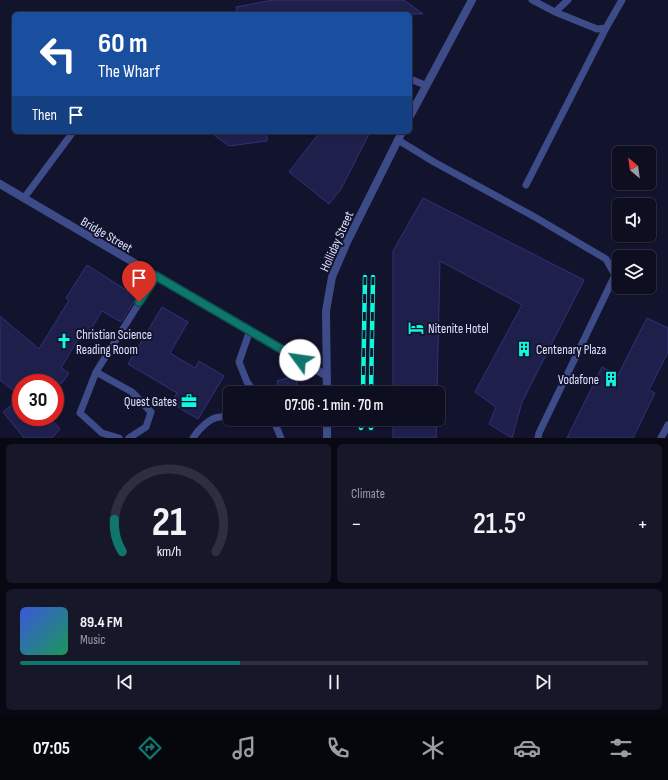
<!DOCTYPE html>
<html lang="en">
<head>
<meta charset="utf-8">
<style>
	body { margin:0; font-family:"Sofia Sans Condensed",sans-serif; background:#17172a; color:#f1f3f6; height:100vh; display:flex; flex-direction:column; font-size:15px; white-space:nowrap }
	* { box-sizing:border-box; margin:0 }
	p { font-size:13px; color:#9b9ca5 }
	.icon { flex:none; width:22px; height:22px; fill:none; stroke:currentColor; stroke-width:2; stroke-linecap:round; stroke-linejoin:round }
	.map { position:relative; height:438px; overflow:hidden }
	.sheet { display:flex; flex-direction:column; gap:6px; padding:6px; background:#080812; flex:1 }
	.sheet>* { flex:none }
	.guide { position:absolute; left:12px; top:12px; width:400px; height:122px; border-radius:6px; box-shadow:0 1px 3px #0004,0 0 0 1px #2e2e3f; background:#1a4fa0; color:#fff; overflow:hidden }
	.needle { width:26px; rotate:331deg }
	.controls { position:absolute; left:612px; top:146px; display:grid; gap:8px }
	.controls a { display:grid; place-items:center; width:44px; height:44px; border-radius:6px; background:#0e0e21; box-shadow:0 1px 3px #0004,0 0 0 1px #2e2e3f; font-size:20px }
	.speed { position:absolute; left:12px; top:374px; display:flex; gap:8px; font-size:20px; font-weight:700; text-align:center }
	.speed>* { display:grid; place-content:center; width:52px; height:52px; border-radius:50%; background:#0e0e21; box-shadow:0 1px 3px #0004,0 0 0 1px #2e2e3f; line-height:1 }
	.speed .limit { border:6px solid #d22; background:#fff; color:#111 }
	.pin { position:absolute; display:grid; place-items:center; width:34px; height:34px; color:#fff; margin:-41px -17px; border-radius:50% 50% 50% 0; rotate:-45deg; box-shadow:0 0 4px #0007 }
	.pin .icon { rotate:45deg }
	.me { position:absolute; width:44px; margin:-22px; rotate:301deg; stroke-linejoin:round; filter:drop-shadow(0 0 3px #0008) }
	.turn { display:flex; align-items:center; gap:14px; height:84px; padding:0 20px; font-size:18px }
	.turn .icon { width:52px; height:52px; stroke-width:2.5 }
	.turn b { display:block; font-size:28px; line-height:34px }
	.then { display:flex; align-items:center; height:38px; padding:0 20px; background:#0003; gap:8px; font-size:15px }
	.big { font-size:30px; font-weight:600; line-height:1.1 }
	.sheet .widget { flex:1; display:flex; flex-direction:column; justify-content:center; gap:6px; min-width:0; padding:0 14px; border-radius:6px; background:#17172a }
	.sheet .dial { align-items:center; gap:0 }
	.dial svg { height:104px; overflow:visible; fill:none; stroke:#2e2e3f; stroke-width:7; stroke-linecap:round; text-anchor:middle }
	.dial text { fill:#f1f3f6; stroke:none }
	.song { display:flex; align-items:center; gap:12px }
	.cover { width:48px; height:48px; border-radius:6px; background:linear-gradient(135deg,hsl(230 70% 55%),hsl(150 70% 35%)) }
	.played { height:4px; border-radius:2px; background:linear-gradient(90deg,#0f766e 35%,#2e2e3f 35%) }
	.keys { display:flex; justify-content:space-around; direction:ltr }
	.heat { display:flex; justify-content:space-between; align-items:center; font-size:22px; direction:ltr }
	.sheet .tiles { flex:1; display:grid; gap:6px; grid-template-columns:1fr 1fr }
	.widget:last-child { grid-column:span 2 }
	.trip { position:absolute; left:223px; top:386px; width:222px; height:40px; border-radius:6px; background:#0e0e21; box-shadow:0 1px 3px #0004,0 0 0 1px #2e2e3f; font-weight:600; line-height:40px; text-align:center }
	.menu { display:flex; height:64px; justify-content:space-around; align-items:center; background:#06060d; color:#9b9ca5 }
	.menu .icon { width:28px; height:28px }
	.menu .current { color:#0f766e }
	.menu b { font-size:18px; color:#f1f3f6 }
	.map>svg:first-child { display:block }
	.building { fill:#1f1f4c; stroke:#313278 }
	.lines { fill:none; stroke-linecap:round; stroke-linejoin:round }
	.service { stroke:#3e4b89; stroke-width:7 }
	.minor { stroke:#3e4b89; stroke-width:8 }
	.rail-casing { stroke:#0efadf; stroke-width:4.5 }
	.rail { stroke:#12132c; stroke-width:3; stroke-dasharray:9; stroke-linecap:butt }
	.route-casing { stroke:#0a4d48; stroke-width:10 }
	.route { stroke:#0f766e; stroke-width:7 }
	.labels { text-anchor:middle; stroke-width:4; stroke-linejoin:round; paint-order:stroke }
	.street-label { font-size:13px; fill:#dee1fe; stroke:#12132c }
	.poi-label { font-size:13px; fill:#dee1fe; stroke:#12132c; text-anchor:start }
</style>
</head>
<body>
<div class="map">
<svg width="668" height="438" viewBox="0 0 668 438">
	<rect width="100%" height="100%" fill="#12132c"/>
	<path class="building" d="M273 0H404L423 14H237L236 7Z
		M210 132H267V141L229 146Z
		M320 132H370L341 189 329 204 289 172Z
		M423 198 584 280 522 402 512 438 489 424 496 407 475 392 522 305 440 261 437 393H393V251Z
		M87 265 137 297 121 322 102 311 85 339 80 336 61 368 69 373 62 383H21V417H49L60 429 52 438H24L3 412 21 397 0 380V316L39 349 69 300 66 298Z
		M162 307 188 322 170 353 195 368 199 361 224 376 198 419 171 403 177 393 128 364Z
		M647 318 668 328V352L649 390 655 393 633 438H567L602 367 618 375Z
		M295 376 299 393H280L277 381Z
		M393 419H437L436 438H393Z"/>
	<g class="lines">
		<path class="service" d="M532 0 555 12 597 29 606 28 622 0
			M555 12 568 0
			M410 79 425 85
			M398 140 434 162 533 216 606 259 615 275 539 433 538 438
			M526 185 606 28
			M24 198 73 132
			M250 330 239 362 247 382 255 393
			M96 372 132 392 151 412 146 427 129 438
			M273 419 281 438
			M119 438 102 433 80 413 96 372 156 276
			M193 438C198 430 210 417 220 417 223 416 227 417 230 417
			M661 438 668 425"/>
		<path class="minor" d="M410 116 472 0
			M0 184 327 376
			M327 393 326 311 332 277 347 242 402 132
			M327 419V438"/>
		<defs>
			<path id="rail" d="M363 393 365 277
				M371 393 373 277
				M361 428 362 419
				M371 428V419"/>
		</defs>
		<use href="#rail" class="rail-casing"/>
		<use href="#rail" class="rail"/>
	</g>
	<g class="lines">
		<defs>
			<path id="route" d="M139 302 156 276 300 360"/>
		</defs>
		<use href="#route" class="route-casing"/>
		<use href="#route" class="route"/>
	</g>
	<defs>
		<symbol id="hotel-bare" viewBox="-9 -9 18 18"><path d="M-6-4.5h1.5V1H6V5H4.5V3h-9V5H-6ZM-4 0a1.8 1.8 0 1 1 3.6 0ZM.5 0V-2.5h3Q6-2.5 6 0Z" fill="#0efadf" stroke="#12132c" stroke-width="2.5" paint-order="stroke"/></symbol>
		<symbol id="church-bare" viewBox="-9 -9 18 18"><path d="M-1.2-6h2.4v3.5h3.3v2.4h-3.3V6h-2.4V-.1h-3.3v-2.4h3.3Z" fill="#0efadf" stroke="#12132c" stroke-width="2.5" paint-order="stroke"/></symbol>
		<symbol id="building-bare" viewBox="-9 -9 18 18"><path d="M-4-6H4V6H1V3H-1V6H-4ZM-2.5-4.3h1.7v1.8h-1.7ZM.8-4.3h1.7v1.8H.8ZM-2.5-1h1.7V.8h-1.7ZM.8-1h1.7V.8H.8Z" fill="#0efadf" stroke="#12132c" stroke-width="2.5" paint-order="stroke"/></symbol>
		<symbol id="office-bare" viewBox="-9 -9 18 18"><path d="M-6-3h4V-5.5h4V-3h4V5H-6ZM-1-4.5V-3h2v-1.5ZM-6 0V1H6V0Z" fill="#0efadf" stroke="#12132c" stroke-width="2.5" paint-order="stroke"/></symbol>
	</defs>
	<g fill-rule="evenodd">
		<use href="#hotel-bare" x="405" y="317" width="22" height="22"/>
		<use href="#church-bare" x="53" y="330" width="22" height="22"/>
		<use href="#building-bare" x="513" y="338" width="22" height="22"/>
		<use href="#building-bare" x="600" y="368" width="22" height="22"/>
		<use href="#office-bare" x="178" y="390" width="22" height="22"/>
	</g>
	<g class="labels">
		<g class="street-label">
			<text transform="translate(107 234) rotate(30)" y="5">Bridge Street</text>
			<text transform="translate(336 241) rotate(-66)" y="5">Holliday Street</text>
		</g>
		<g class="poi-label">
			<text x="428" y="333">Nitenite Hotel</text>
			<text x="76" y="339">Christian Science<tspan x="76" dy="15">Reading Room</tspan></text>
			<text x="536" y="354">Centenary Plaza</text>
			<text x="599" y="384" text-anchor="end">Vodafone</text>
			<text x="177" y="406" text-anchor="end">Quest Gates</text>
		</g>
	</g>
</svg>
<div class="controls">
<a><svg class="needle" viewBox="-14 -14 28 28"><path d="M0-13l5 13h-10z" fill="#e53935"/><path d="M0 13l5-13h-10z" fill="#9b9ca5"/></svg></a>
<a><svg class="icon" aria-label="sound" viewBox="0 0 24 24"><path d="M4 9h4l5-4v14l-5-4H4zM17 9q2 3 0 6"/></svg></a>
<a><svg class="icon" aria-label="layers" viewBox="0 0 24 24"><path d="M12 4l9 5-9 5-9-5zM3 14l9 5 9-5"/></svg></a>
</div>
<div class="speed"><div class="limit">30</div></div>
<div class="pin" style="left:139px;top:302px;background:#d93025"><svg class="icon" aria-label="arrive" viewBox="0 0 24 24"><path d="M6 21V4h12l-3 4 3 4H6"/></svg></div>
<svg class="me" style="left:300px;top:360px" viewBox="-20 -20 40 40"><circle r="19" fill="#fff"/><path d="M0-13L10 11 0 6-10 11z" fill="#0f766e"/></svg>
<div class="trip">07:06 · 1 min · 70 m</div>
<div class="guide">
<div class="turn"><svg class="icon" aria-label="left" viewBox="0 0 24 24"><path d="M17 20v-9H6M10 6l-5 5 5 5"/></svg><div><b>60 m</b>The Wharf</div></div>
<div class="then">Then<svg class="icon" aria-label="arrive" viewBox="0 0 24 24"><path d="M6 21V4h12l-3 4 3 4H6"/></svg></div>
</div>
</div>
<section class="sheet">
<div class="tiles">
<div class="widget dial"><svg viewBox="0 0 100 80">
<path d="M14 69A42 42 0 1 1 86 69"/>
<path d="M14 69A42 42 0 0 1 8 44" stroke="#0f766e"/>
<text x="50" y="56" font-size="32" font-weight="700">21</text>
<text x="50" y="72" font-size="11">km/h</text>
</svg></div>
<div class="widget"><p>Climate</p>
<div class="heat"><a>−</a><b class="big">21.5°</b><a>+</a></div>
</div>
<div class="widget">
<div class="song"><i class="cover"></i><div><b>89.4 FM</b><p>Music</p></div></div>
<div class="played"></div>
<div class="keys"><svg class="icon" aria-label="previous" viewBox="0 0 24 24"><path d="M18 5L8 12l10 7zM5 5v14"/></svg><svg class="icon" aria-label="pause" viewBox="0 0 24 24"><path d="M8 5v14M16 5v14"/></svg><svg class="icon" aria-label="next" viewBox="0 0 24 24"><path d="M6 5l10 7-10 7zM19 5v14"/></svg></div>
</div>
</div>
</section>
<nav class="menu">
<b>07:05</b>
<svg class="icon current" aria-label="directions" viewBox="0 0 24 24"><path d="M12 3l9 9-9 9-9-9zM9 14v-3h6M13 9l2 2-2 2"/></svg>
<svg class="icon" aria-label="music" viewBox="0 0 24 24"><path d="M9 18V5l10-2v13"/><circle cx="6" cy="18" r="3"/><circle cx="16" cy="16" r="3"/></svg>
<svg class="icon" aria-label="phone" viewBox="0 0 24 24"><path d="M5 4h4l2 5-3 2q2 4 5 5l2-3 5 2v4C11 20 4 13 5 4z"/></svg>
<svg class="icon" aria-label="climate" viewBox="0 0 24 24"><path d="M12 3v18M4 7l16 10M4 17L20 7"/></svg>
<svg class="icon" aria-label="car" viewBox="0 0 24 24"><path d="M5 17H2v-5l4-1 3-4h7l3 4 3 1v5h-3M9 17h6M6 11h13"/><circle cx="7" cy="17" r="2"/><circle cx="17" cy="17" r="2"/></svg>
<svg class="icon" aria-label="filters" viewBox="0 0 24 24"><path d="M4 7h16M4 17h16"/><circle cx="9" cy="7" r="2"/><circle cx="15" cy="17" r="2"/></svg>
</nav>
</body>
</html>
